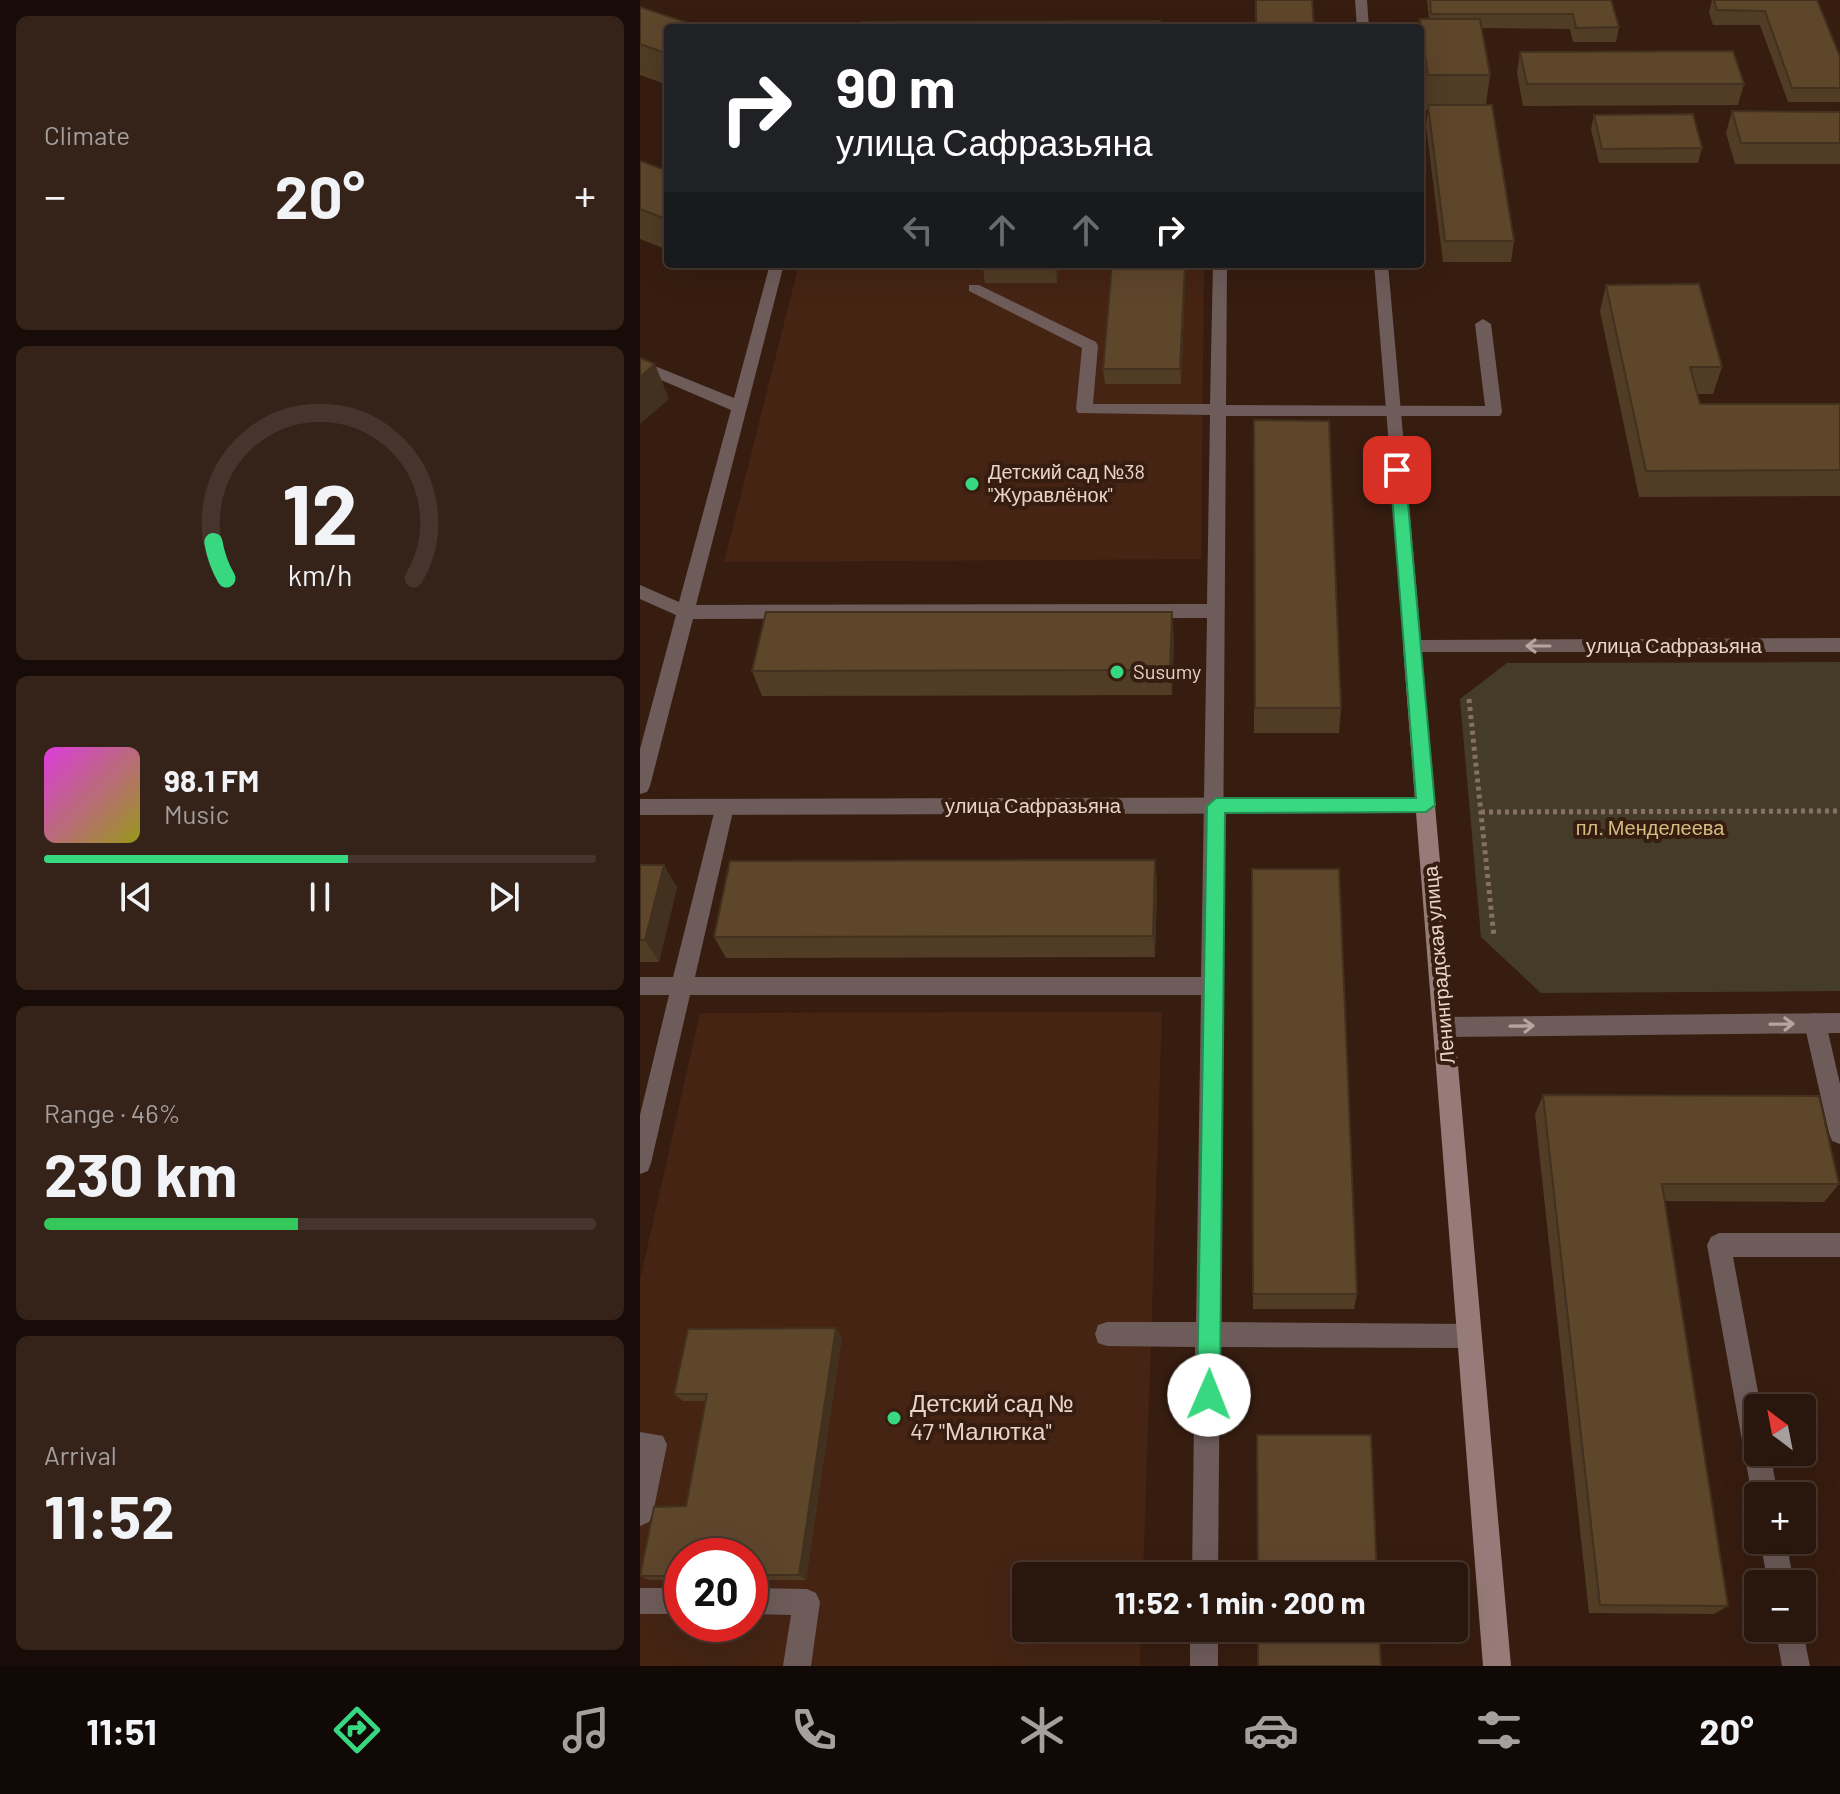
<!DOCTYPE html>
<html lang="en">
<head>
<meta charset="utf-8">
<style>
	body { margin:0; font-family:Barlow,sans-serif; background:#35231a; color:#f1f3f6; height:100vh; display:flex; flex-direction:column; font-size:30px; white-space:nowrap }
	* { box-sizing:border-box; margin:0 }
	p { font-size:26px; color:#a59f9d }
	.icon { flex:none; width:44px; height:44px; fill:none; stroke:currentColor; stroke-width:2; stroke-linecap:round; stroke-linejoin:round }
	.map { position:relative; flex:1; overflow:hidden }
	.panel { display:flex; flex-direction:column; gap:16px; padding:16px; background:#170c07; width:640px }
	.panel>* { flex:none }
	.hud { position:absolute; left:24px; top:24px; width:760px; height:244px; border-radius:8px; box-shadow:0 8px 32px #0002,0 0 0 2px #45352d; background:#202124; color:#fff; overflow:hidden }
	.needle { width:52px; rotate:328deg }
	.buttons { position:absolute; left:1104px; top:1394px; display:grid; gap:16px }
	.buttons a { display:grid; place-items:center; width:72px; height:72px; border-radius:8px; background:#29160c; box-shadow:0 8px 32px #0002,0 0 0 2px #45352d; font-size:40px }
	.speed { position:absolute; left:24px; top:1538px; display:flex; gap:16px; font-size:40px; font-weight:700; text-align:center }
	.speed>* { display:grid; place-content:center; width:104px; height:104px; border-radius:50%; background:#29160c; box-shadow:0 8px 32px #0002,0 0 0 2px #45352d; line-height:1 }
	.speed .limit { border:12px solid #d22; background:#fff; color:#111 }
	.pin { position:absolute; display:grid; place-items:center; width:68px; height:68px; color:#fff; margin:-34px; border-radius:16px; box-shadow:0 4px 12px #0006 }
	.me { position:absolute; width:88px; margin:-44px; rotate:1deg; stroke-linejoin:round; filter:drop-shadow(0 0 6px #0008) }
	.turn { display:flex; align-items:center; gap:28px; height:168px; padding:0 40px; font-size:36px }
	.turn .icon { width:104px; height:104px; stroke-width:2.5 }
	.turn b { display:block; font-size:56px; line-height:68px }
	.lanes { display:flex; align-items:center; height:76px; padding:0 40px; background:#0003; justify-content:center; gap:40px; direction:ltr }
	.lanes .off { opacity:.35 }
	.big { font-size:60px; font-weight:700; line-height:1.1 }
	.panel .card { flex:1; display:flex; flex-direction:column; justify-content:center; gap:12px; min-width:0; padding:0 28px; border-radius:12px; background:#35231a }
	.panel .dial { align-items:center; gap:0 }
	.dial svg { height:208px; overflow:visible; fill:none; stroke:#45352d; stroke-width:7; stroke-linecap:round; text-anchor:middle }
	.dial text { fill:#f1f3f6; stroke:none }
	.song { display:flex; align-items:center; gap:24px }
	.cover { width:96px; height:96px; border-radius:12px; background:linear-gradient(135deg,hsl(300 70% 55%),hsl(60 70% 35%)) }
	.played { height:8px; border-radius:4px; background:linear-gradient(90deg,#38d880 55%,#45352d 55%) }
	.keys { display:flex; justify-content:space-around; direction:ltr }
	.heat { display:flex; justify-content:space-between; align-items:center; font-size:44px; direction:ltr }
	.charge { height:12px; border-radius:6px; background:linear-gradient(90deg,#34c759 46%,#45352d 0) }
	.trip { position:absolute; left:372px; top:1562px; width:456px; height:80px; border-radius:8px; background:#29160c; box-shadow:0 8px 32px #0002,0 0 0 2px #45352d; font-weight:700; line-height:80px; text-align:center }
	.dock { display:flex; height:128px; justify-content:space-around; align-items:center; background:#100905; color:#a59f9d }
	.dock .icon { width:56px; height:56px }
	.dock .on { color:#38d880 }
	.dock b { font-size:36px; color:#f1f3f6 }
	main { display:flex; flex:1; min-height:0 }
	.map>svg:first-child { display:block }
	.built { fill:#452414; fill-rule:evenodd }
	.green { fill:#443c28 }
	.lines { fill:none; stroke-linecap:round; stroke-linejoin:round }
	.path { stroke:#867065; stroke-width:5; stroke-dasharray:4 4; stroke-linecap:butt }
	.lane { fill:#6e5c5a; fill-rule:evenodd }
	.street { fill:#6e5c5a; fill-rule:evenodd }
	.secondary { fill:#977b78; fill-rule:evenodd }
	.wall { fill:#513c25 }
	.shaded-wall { fill:#42311e }
	.building { fill:#5e462b; stroke:#42311e; stroke-width:2 }
	.oneway { stroke:#b7a49e }
	.route { fill:#38d880; stroke:#248c53; stroke-width:2 }
	.poi-dot { fill:#38d880; stroke:#371d10; stroke-width:3 }
	.labels { text-anchor:middle; stroke-width:8; stroke-linejoin:round; paint-order:stroke }
	.poi-label { font-size:20px; fill:#e7d4cc; stroke:#371d10; text-anchor:start }
	.street-label { font-size:20px; fill:#e7d4cc; stroke:#371d10 }
	.park-label { font-size:20px; fill:#d4bd80; stroke:#371d10 }
	.near-poi-label { font-size:24px; fill:#e7d4cc; stroke:#371d10; text-anchor:start }
</style>
</head>
<body>
<main>
<section class="panel">
<div class="card"><p>Climate</p>
<div class="heat"><a>−</a><b class="big">20°</b><a>+</a></div>
</div>
<div class="card dial"><svg viewBox="0 0 100 80">
<path d="M14 69A42 42 0 1 1 86 69"/>
<path d="M14 69A42 42 0 0 1 9 55" stroke="#38d880"/>
<text x="50" y="56" font-size="32" font-weight="700">12</text>
<text x="50" y="72" font-size="11">km/h</text>
</svg></div>
<div class="card">
<div class="song"><i class="cover"></i><div><b>98.1 FM</b><p>Music</p></div></div>
<div class="played"></div>
<div class="keys"><svg class="icon" aria-label="previous" viewBox="0 0 24 24"><path d="M18 5L8 12l10 7zM5 5v14"/></svg><svg class="icon" aria-label="pause" viewBox="0 0 24 24"><path d="M8 5v14M16 5v14"/></svg><svg class="icon" aria-label="next" viewBox="0 0 24 24"><path d="M6 5l10 7-10 7zM19 5v14"/></svg></div>
</div>
<div class="card"><p>Range · 46%</p><b class="big">230 km</b><div class="charge"></div></div>
<div class="card"><p>Arrival</p><b class="big">11:52</b></div>
</section>
<div class="map">
<svg width="1200" height="1666" viewBox="0 0 1200 1666">
	<rect width="100%" height="100%" fill="#371d10"/>
	<path class="built" d="M159 264H564L561 559 84 562Z
		M522 1012 503 1576H386V1628H501L500 1666H0V1280L60 1013ZM42 1556H110V1624H42Z"/>
	<path class="green" d="M1200 662V991L901 993 841 937 820 699 867 663Z"/>
	<g class="lines">
		<path class="path" d="M829 699 854 937
			M841 812 1200 811"/>
		<path class="lane" d="M130 264H144L56 605 567 604 570 415 438 413 436 409 442 348 329 291V285H339L456 342 458 346 453 404H570L573 264H587L586 405 845 406 835 324 843 319 851 324 862 412 860 416H586L580 1322 830 1324 839 1327 842 1336 839 1345 830 1348 580 1347 578 1576H552L555 1347 467 1346 458 1343 455 1334 458 1325 467 1322H556L561 995H50L11 1163 8 1171 0 1174V1115L29 995H0V977H33L77 801H91L94 807 55 977H561L567 618 53 619 10 786 7 792 0 794V749L36 615 0 599V585L39 602 91 410 0 371V360L94 398Z
			M1175 1013 1183 1016 1186 1023 1200 1084V1144L1192 1141 1189 1133 1164 1023 1167 1016Z
			M1079 1233H1200V1257H1093L1121 1408H1118V1452H1130L1138 1496H1118V1506L1112 1496 1067 1245 1071 1237Z
			M0 1432 23 1436 27 1445 13 1513 9 1522 0 1526Z
			M1120 1540H1146L1154 1584H1128Z
			M0 1588H42V1614H0Z
			M110 1588 167 1589 176 1593 180 1602 171 1666H143L151 1615 110 1614Z
			M1162 1627 1170 1666H1142L1135 1628Z
			M550 1628H578V1666H550Z"/>
		<path class="street" d="M715 0H727L729 28H717Z
			M734 264H748L781 640 1200 638V652H766Z
			M786 797 793 799 796 805 793 811 786 813 0 815V799Z
			M1200 1013V1033L804 1037 796 1034 793 1027 796 1020 804 1017Z"/>
		<path class="secondary" d="M772 640 781 647 871 1666H843L763 647Z"/>
	</g>
	<path class="wall" d="M787 0H971L979 27 976 42H933L930 29 842 28 850 75 846 105 874 241 871 262H803L786 126 788 110H784L780 78 779 28 780 19H789Z
		M1072 0H1177L1200 57V102H1148L1120 25H1073L1069 12Z
		M0 7 28 28V85L0 75Z
		M880 52 1104 84 1098 105 883 106 877 73Z
		M1092 111 1200 112V164H1095L1086 133Z
		M954 115 1062 148 1058 163H959L951 129Z
		M0 161 28 171V250L0 239Z
		M344 264H419L417 283H345L343 269Z
		M472 264H546L541 384H465L463 369Z
		M966 285 1082 367 1073 394H1057L1060 404H1200V496L999 497 960 311Z
		M614 420 701 708 699 733H614Z
		M534 637 532 695 122 696 112 671Z
		M515 860 517 883 515 957 86 958 74 937Z
		M0 865 37 887 19 962H0Z
		M612 869 717 1294 714 1309H613Z
		M903 1095 1199 1184 1184 1202 1025 1201 1088 1606 1074 1614 949 1613 895 1114Z
		M202 1336 166 1580H110V1556H42V1580H9L0 1576 46 1506 66 1401H43L34 1394Z"/>
	<path class="shaded-wall" d="M415 264H419L417 283 415 269Z
		M545 264H546L541 384 540 369Z
		M15 364 29 399 0 424V377Z
		M532 612 534 637 532 695 530 670Z
		M515 860 517 883 515 957 513 936Z
		M24 865 37 887 19 962 5 940Z
		M196 1328 202 1336 166 1580 159 1575Z"/>
	<path class="building" d="M616 0H672L674 28H616Z
		M790 0H971L979 27 936 28 933 14H791Z
		M1074 0H1177L1200 57V88H1152L1125 11 1077 10Z
		M0 7 63 28H28V54L0 44Z
		M780 19H840L850 75H788Z
		M520 21V28H220L222 22Z
		M1093 51 1104 84H887L880 52Z
		M788 105H852L874 241H805Z
		M1092 111 1200 112V143H1101Z
		M1053 114 1062 148 962 149 954 115Z
		M0 161 28 171V220L0 209Z
		M344 264H415V269H343Z
		M472 264H545L540 369H463Z
		M1059 284 1082 367H1050L1060 404H1200V470L1006 471 966 285Z
		M0 358 15 364 0 377Z
		M614 420 689 421 701 708H615Z
		M126 612H532L530 670 112 671Z
		M515 860 513 936 74 937 90 861Z
		M0 865H24L5 940H0Z
		M612 869H699L717 1294H613Z
		M903 1095 1179 1096 1199 1184H1022L1088 1606 960 1605Z
		M196 1328 159 1575H110V1556H42V1576H0L14 1507 46 1506 67 1394H34L48 1329Z
		M617 1435H731L737 1576H618Z
		M618 1628H739L741 1666H618Z"/>
	<defs><path id="oneway-shaft" d="M-6 0H5M1.5-3L5.5 0L1.5 3" fill="none" stroke-width="1.6" stroke-linecap="round" stroke-linejoin="round" transform="scale(2)"/></defs>
	<g class="oneway">
		<use href="#oneway-shaft" transform="translate(898 646) rotate(180)"/>
		<use href="#oneway-shaft" transform="translate(1142 1024) rotate(-1)"/>
		<use href="#oneway-shaft" transform="translate(882 1026) rotate(-1)"/>
	</g>
	<path class="route" d="M757 465 765 470 795 805 786 812 585 813 580 1395 577 1403 569 1407 561 1403 557 1395 567 806 576 798H776L750 470Z"/>
	<g class="poi-dot">
		<circle cx="332" cy="484" r="8"/>
		<circle cx="477" cy="672" r="8"/>
		<circle cx="254" cy="1418" r="8"/>
	</g>
	<g class="labels">
		<g class="poi-label">
			<text x="348" y="479">Детский сад №38<tspan x="348" dy="23">"Журавлёнок"</tspan></text>
			<text x="493" y="679">Susumy</text>
		</g>
		<g class="street-label">
			<text x="1034" y="653">улица Сафразьяна</text>
			<text x="393" y="813">улица Сафразьяна</text>
			<text transform="translate(799 965) rotate(-95)" y="7">Ленинградская улица</text>
		</g>
		<g class="park-label">
			<text x="1010" y="835">пл. Менделеева</text>
		</g>
		<g class="near-poi-label">
			<text x="270" y="1412">Детский сад №<tspan x="270" dy="28">47 "Малютка"</tspan></text>
		</g>
	</g>
</svg>
<div class="buttons">
<a><svg class="needle" viewBox="-14 -14 28 28"><path d="M0-13l5 13h-10z" fill="#e53935"/><path d="M0 13l5-13h-10z" fill="#a59f9d"/></svg></a>
<a>+</a>
<a>−</a>
</div>
<div class="speed"><div class="limit">20</div></div>
<div class="pin" style="left:757px;top:470px;background:#d93025"><svg class="icon" aria-label="arrive" viewBox="0 0 24 24"><path d="M6 21V4h12l-3 4 3 4H6"/></svg></div>
<svg class="me" style="left:569px;top:1395px" viewBox="-20 -20 40 40"><circle r="19" fill="#fff"/><path d="M0-13L10 11 0 6-10 11z" fill="#38d880"/></svg>
<div class="trip">11:52 · 1 min · 200 m</div>
<div class="hud">
<div class="turn"><svg class="icon" aria-label="right" viewBox="0 0 24 24"><path d="M7 20v-9h11M14 6l5 5-5 5"/></svg><div><b>90 m</b>улица Сафразьяна</div></div>
<div class="lanes"><svg class="icon off" aria-label="left" viewBox="0 0 24 24"><path d="M17 20v-9H6M10 6l-5 5 5 5"/></svg><svg class="icon off" aria-label="ahead" viewBox="0 0 24 24"><path d="M12 20V5M6 11l6-6 6 6"/></svg><svg class="icon off" aria-label="ahead" viewBox="0 0 24 24"><path d="M12 20V5M6 11l6-6 6 6"/></svg><svg class="icon" aria-label="right" viewBox="0 0 24 24"><path d="M7 20v-9h11M14 6l5 5-5 5"/></svg></div>
</div>
</div>
</main>
<nav class="dock">
<b>11:51</b>
<svg class="icon on" aria-label="directions" viewBox="0 0 24 24"><path d="M12 3l9 9-9 9-9-9zM9 14v-3h6M13 9l2 2-2 2"/></svg>
<svg class="icon" aria-label="music" viewBox="0 0 24 24"><path d="M9 18V5l10-2v13"/><circle cx="6" cy="18" r="3"/><circle cx="16" cy="16" r="3"/></svg>
<svg class="icon" aria-label="phone" viewBox="0 0 24 24"><path d="M5 4h4l2 5-3 2q2 4 5 5l2-3 5 2v4C11 20 4 13 5 4z"/></svg>
<svg class="icon" aria-label="climate" viewBox="0 0 24 24"><path d="M12 3v18M4 7l16 10M4 17L20 7"/></svg>
<svg class="icon" aria-label="car" viewBox="0 0 24 24"><path d="M5 17H2v-5l4-1 3-4h7l3 4 3 1v5h-3M9 17h6M6 11h13"/><circle cx="7" cy="17" r="2"/><circle cx="17" cy="17" r="2"/></svg>
<svg class="icon" aria-label="filters" viewBox="0 0 24 24"><path d="M4 7h16M4 17h16"/><circle cx="9" cy="7" r="2"/><circle cx="15" cy="17" r="2"/></svg>
<b>20°</b>
</nav>
</body>
</html>
